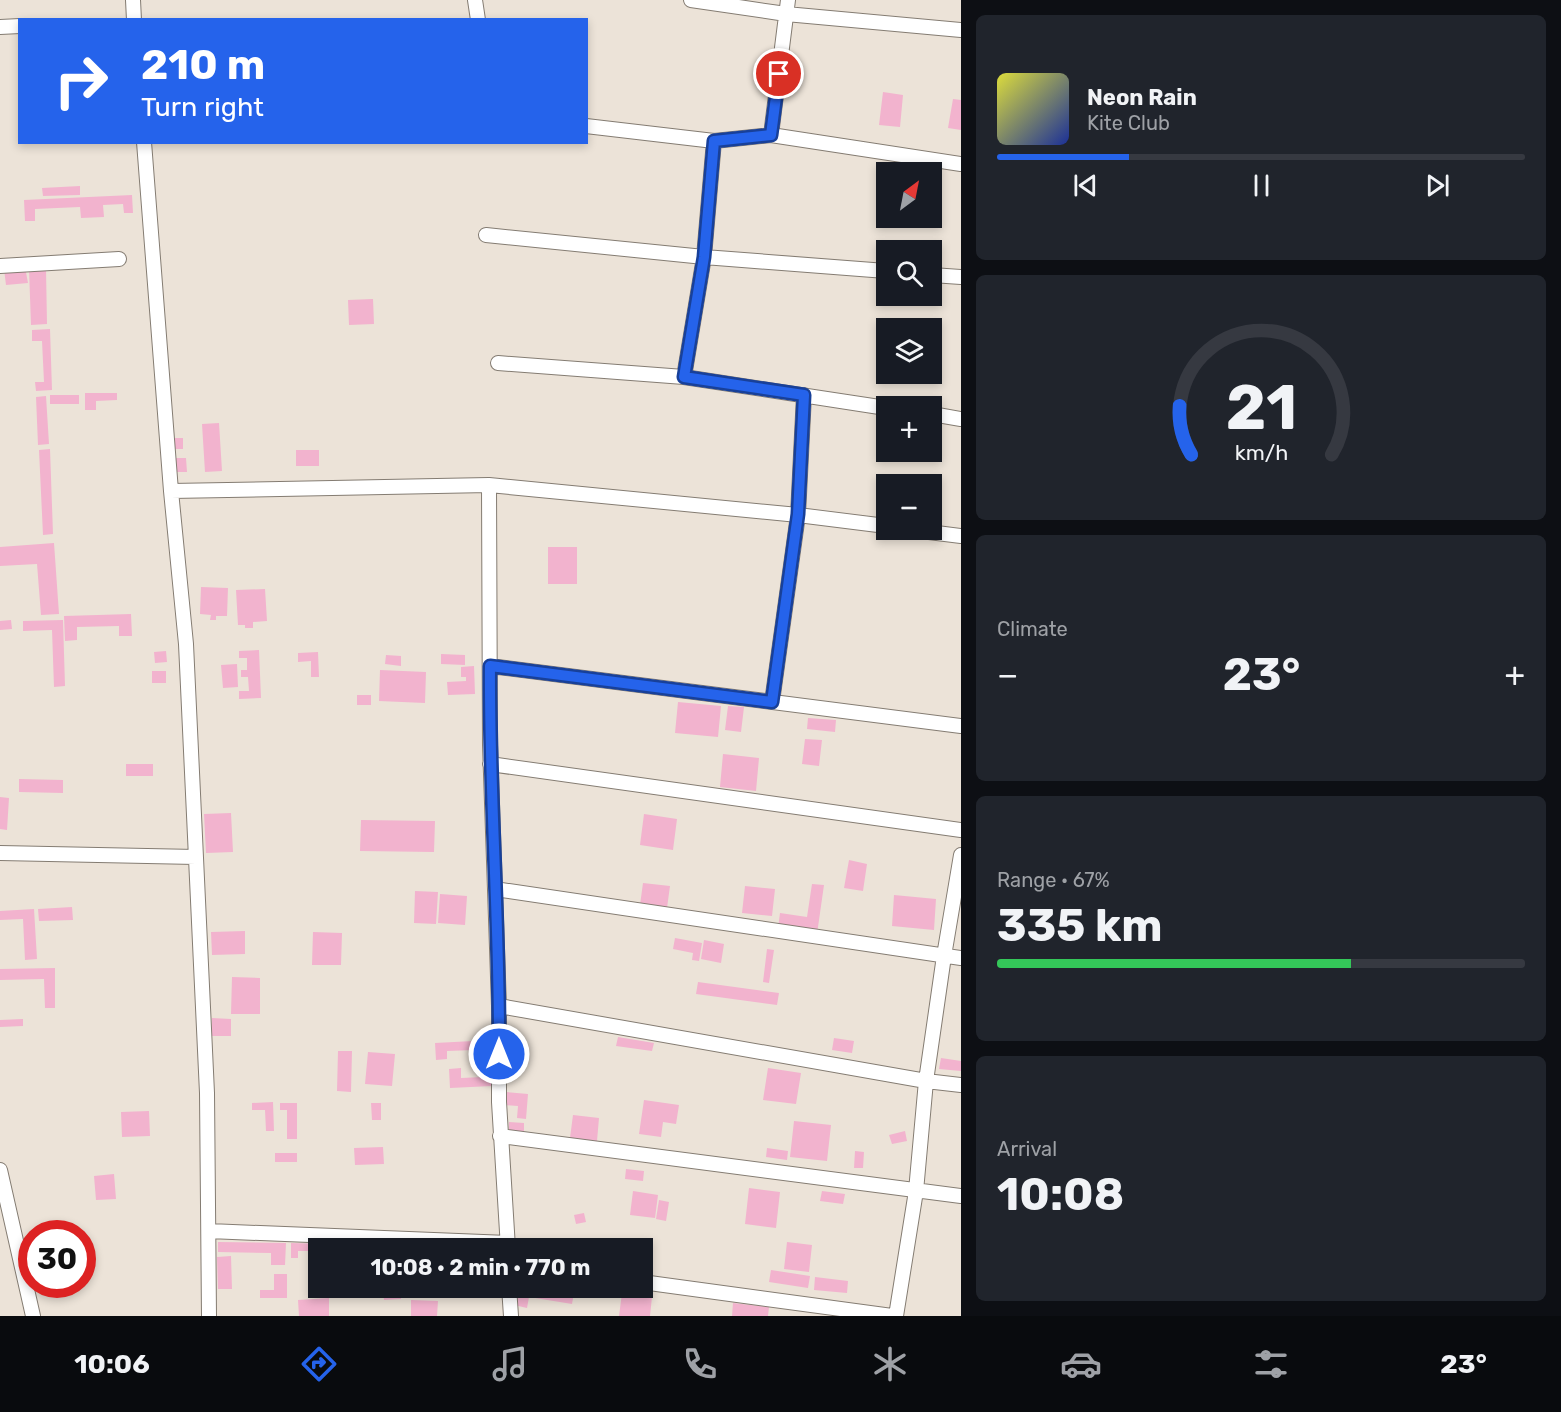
<!DOCTYPE html>
<html lang="en">
<head>
<meta charset="utf-8">
<style>
	body { margin:0; font-family:Rubik,sans-serif; background:#20242c; color:#f1f3f6; height:100vh; display:flex; flex-direction:column; font-size:22px; white-space:nowrap }
	* { box-sizing:border-box; margin:0 }
	p { font-size:20px; color:#9ea1a6 }
	.icon { flex:none; width:33px; height:33px; fill:none; stroke:currentColor; stroke-width:2; stroke-linecap:round; stroke-linejoin:round }
	.map { position:relative; flex:1; overflow:hidden }
	.panel { display:flex; flex-direction:column; gap:15px; padding:15px; background:#0d0f14; width:600px }
	.panel>* { flex:none }
	.guide { position:absolute; left:18px; top:18px; width:570px; height:126px; border-radius:0px; box-shadow:0 3px 9px #0003; background:#2563eb; color:#fff; overflow:hidden }
	.needle { width:39px; rotate:32deg }
	.tools { position:absolute; left:876px; top:162px; display:grid; gap:12px }
	.tools a { display:grid; place-items:center; width:66px; height:66px; border-radius:0px; background:#171b24; box-shadow:0 3px 9px #0003; font-size:30px }
	.speed { position:absolute; left:18px; top:1220px; display:flex; gap:12px; font-size:30px; font-weight:700; text-align:center }
	.speed>* { display:grid; place-content:center; width:78px; height:78px; border-radius:50%; background:#171b24; box-shadow:0 3px 9px #0003; line-height:1 }
	.speed .limit { border:9px solid #d22; background:#fff; color:#111 }
	.pin { position:absolute; display:grid; place-items:center; width:51px; height:51px; color:#fff; margin:-26px; border:3px solid #fff; border-radius:50%; box-shadow:0 2px 6px #0007 }
	.me { position:absolute; width:66px; margin:-33px; rotate:0deg; stroke-linejoin:round; filter:drop-shadow(0 0 4px #0008) }
	.turn { display:flex; align-items:center; gap:21px; height:126px; padding:0 24px; font-size:27px }
	.turn .icon { width:78px; height:78px; stroke-width:2.5 }
	.turn b { display:block; font-size:42px; line-height:51px }
	.big { font-size:45px; font-weight:700; line-height:1.1 }
	.panel .widget { flex:1; display:flex; flex-direction:column; justify-content:center; gap:9px; min-width:0; padding:0 21px; border-radius:9px; background:#20242c }
	.panel .dial { align-items:center; gap:0 }
	.dial svg { height:156px; overflow:visible; fill:none; stroke:#363941; stroke-width:7; stroke-linecap:round; text-anchor:middle }
	.dial text { fill:#f1f3f6; stroke:none }
	.song { display:flex; align-items:center; gap:18px }
	.cover { width:72px; height:72px; border-radius:9px; background:linear-gradient(135deg,hsl(60 70% 55%),hsl(230 70% 35%)) }
	.played { height:6px; border-radius:3px; background:linear-gradient(90deg,#2563eb 25%,#363941 25%) }
	.keys { display:flex; justify-content:space-around; direction:ltr }
	.heat { display:flex; justify-content:space-between; align-items:center; font-size:33px; direction:ltr }
	.charge { height:9px; border-radius:4px; background:linear-gradient(90deg,#34c759 67%,#363941 0) }
	.trip { position:absolute; left:308px; top:1238px; width:345px; height:60px; border-radius:0px; background:#171b24; box-shadow:0 3px 9px #0003; font-weight:700; line-height:60px; text-align:center }
	.dock { display:flex; height:96px; justify-content:space-around; align-items:center; background:#090b0e; color:#9ea1a6 }
	.dock .icon { width:42px; height:42px }
	.dock .selected { color:#2563eb }
	.dock b { font-size:27px; color:#f1f3f6 }
	main { display:flex; flex:1; min-height:0 }
	.map>svg:first-child { display:block }
	.building { fill:#f2b3ce }
	.lines { fill:none; stroke-linecap:round; stroke-linejoin:round }
	.street-casing { stroke:#847c72; stroke-width:16 }
	.street { stroke:#fff; stroke-width:14 }
	.route-casing { stroke:#184099; stroke-width:15 }
	.route { stroke:#2563eb; stroke-width:10 }
</style>
</head>
<body>
<main>
<div class="map">
<svg width="961" height="1316" viewBox="0 0 961 1316">
	<rect width="100%" height="100%" fill="#ece3d8"/>
	<path class="building" d="M883 92 903 95 900 127 879 125Z
		M953 99 961 100V130L948 128Z
		M80 186V195L43 196 42 188Z
		M132 195 133 213H124L123 204 103 205 104 217 81 218 80 207 35 209V221H25L24 200Z
		M25 267 28 283 6 285 4 269Z
		M29 269H46L47 324 31 325Z
		M373 299 374 324 349 325 348 300Z
		M50 329 52 390 36 391 35 382H44L42 341H32V330Z
		M85 393H117V400L96 401V410H85Z
		M50 395H79V404H50Z
		M46 396 49 444 38 445 36 397Z
		M219 423 222 471 205 472 202 424Z
		M173 438H183V449H173Z
		M50 449 53 534 43 535 39 450Z
		M296 450H319V466H296Z
		M174 458H186L187 472H174Z
		M54 543 59 614 41 615 37 564 0 566V547Z
		M548 547H577V584H548Z
		M201 587 228 588 227 616H216V620H210L211 615 200 614Z
		M265 589 267 621 253 622V628H245V625H238L236 590Z
		M131 614 132 636H119V626L77 627V640L65 641 64 616Z
		M11 620 12 629 0 630V621Z
		M63 620 65 686 54 687 52 630 23 631V621Z
		M259 650 261 698 239 699V691H249L248 677H241V670H247V658H239V651Z
		M166 651 167 662 155 663 154 652Z
		M318 652 319 677H311V661L298 662V653Z
		M441 654 465 655V665L441 664Z
		M386 655 401 656V666L385 664Z
		M237 664 238 687 223 688 221 665Z
		M474 666 475 694 448 695 447 682 466 681V677H461V667Z
		M380 670 426 672 425 703 379 701Z
		M152 671H166V683H152Z
		M357 695H371V705H357Z
		M678 702 721 706 718 737 675 733Z
		M728 706 744 707 741 732 725 730Z
		M808 718 836 720 835 732 807 729Z
		M805 739 822 740 819 766 802 764Z
		M723 754 759 758 756 791 720 787Z
		M126 764H153V776H126Z
		M19 779 63 780V793L19 792Z
		M0 797 9 798 7 830 0 829Z
		M231 813 233 852 206 853 204 814Z
		M644 814 677 819 673 850 640 845Z
		M361 820 435 821 434 852 360 851Z
		M849 860 867 864 863 891 844 888Z
		M643 883 670 886 667 908 640 905Z
		M812 884 824 885 817 934 778 928 780 913 807 917Z
		M745 886 775 889 772 916 742 913Z
		M415 891 438 892 436 924 414 923Z
		M440 894 467 896 465 925 438 923Z
		M894 895 936 899 934 930 892 926Z
		M72 907 73 920 39 921 38 909Z
		M34 909 37 959 25 960 23 919 0 920V911Z
		M245 931V954L212 955 211 932Z
		M313 932 342 933 341 965H312Z
		M675 938 702 943 699 961 692 960 693 953 673 949Z
		M704 940 724 944 721 963 701 959Z
		M767 949 774 950 769 983 763 982Z
		M55 968V1008H45L44 979 0 980V969Z
		M232 977 260 978V1014H231Z
		M698 982 779 993 777 1005 696 994Z
		M212 1018 231 1019V1036H211Z
		M23 1019V1026L0 1027V1020Z
		M618 1037 654 1043 652 1051 616 1046Z
		M834 1038 854 1041 852 1053 832 1050Z
		M473 1041 474 1050 447 1051V1059L436 1060 435 1043Z
		M338 1051H352L351 1092 337 1091Z
		M368 1052 395 1054 392 1086 365 1084Z
		M941 1058 961 1061V1071L939 1069Z
		M461 1068V1078L483 1077V1070H491L492 1086 450 1088 449 1069Z
		M768 1068 801 1073 796 1104 763 1100Z
		M506 1092 528 1094 526 1119 517 1118 518 1106 504 1105Z
		M644 1100 679 1105 676 1124 663 1122 661 1137 639 1134Z
		M273 1102 274 1131H266L265 1110H252V1103Z
		M280 1103H297V1139H287V1110H280Z
		M371 1103H381V1120H372Z
		M149 1111 150 1136 122 1137 121 1112Z
		M573 1115 599 1118 597 1141 570 1138Z
		M794 1121 831 1125 827 1161 790 1157Z
		M509 1122 524 1123V1132H509Z
		M905 1131 907 1141 892 1144 889 1135Z
		M383 1147 384 1164 355 1165 354 1148Z
		M767 1148 788 1151 787 1160 766 1157Z
		M855 1151 864 1152 863 1168H854Z
		M275 1153H297V1162H275Z
		M626 1169 644 1171 643 1181 625 1179Z
		M114 1174 116 1199 96 1200 94 1176Z
		M749 1188 780 1192 776 1228 745 1224Z
		M633 1191 658 1195 655 1218 630 1215Z
		M822 1191 845 1194 843 1204 820 1201Z
		M659 1200 669 1202 666 1221 656 1219Z
		M584 1213 586 1222 576 1224 574 1215Z
		M218 1242 286 1243 285 1265H271V1253L218 1252Z
		M787 1242 812 1245 809 1272 784 1269Z
		M291 1243 328 1244 329 1248H318V1251H298V1258H291Z
		M231 1256 232 1289H218L217 1257Z
		M771 1270 810 1276 808 1288 769 1282Z
		M274 1274H287V1298H260V1290H274Z
		M815 1277 848 1281 847 1293 814 1290Z
		M392 1287H401V1299L384 1300 383 1292 393 1293Z
		M449 1287H478L477 1296 449 1295Z
		M517 1287H575L572 1304 529 1297 527 1308 514 1305Z
		M622 1293 652 1297 650 1316H619Z
		M329 1298V1316H299L298 1300Z
		M411 1300 438 1301 437 1316H411Z
		M733 1303 769 1307 768 1316H732Z"/>
	<g class="lines">
		<defs>
			<path id="street" d="M133 0 134 20
				M475 0 478 20
				M691 0 786 14 961 30
				M0 27 20 26
				M586 126 714 141
				M771 135 961 164
				M144 142 171 491 186 644 207 1093 209 1316
				M486 235 704 257 886 271
				M0 266 119 259
				M932 275 961 277
				M498 363 684 377 886 408
				M684 377 704 257 714 141 771 135 788 0
				M932 414 961 419
				M489 485 490 745 499 1006V1102L508 1248
				M171 491 489 485 798 515 886 526
				M913 530 961 536
				M490 666 961 726
				M772 702 798 515 804 395
				M490 764 961 830
				M0 853 196 857
				M495 889 961 958
				M499 1006 926 1081 961 1085
				M500 1136 961 1196
				M0 1170 33 1316
				M209 1231 508 1243 511 1248
				M642 1282 892 1316
				M509 1287 511 1316
				M896 1316 916 1191 926 1081 944 956 961 855"/>
		</defs>
		<use href="#street" class="street-casing"/>
		<use href="#street" class="street"/>
	</g>
	<g class="lines">
		<defs>
			<path id="route" d="M499 1054C500 924 489 795 490 666L772 702 798 514 804 395 684 377 704 257 714 141 771 135 779 74"/>
		</defs>
		<use href="#route" class="route-casing"/>
		<use href="#route" class="route"/>
	</g>
</svg>
<div class="tools">
<a><svg class="needle" viewBox="-14 -14 28 28"><path d="M0-13l5 13h-10z" fill="#e53935"/><path d="M0 13l5-13h-10z" fill="#9ea1a6"/></svg></a>
<a><svg class="icon" aria-label="search" viewBox="0 0 24 24"><circle cx="10" cy="10" r="6"/><path d="M15 15l6 6"/></svg></a>
<a><svg class="icon" aria-label="layers" viewBox="0 0 24 24"><path d="M12 4l9 5-9 5-9-5zM3 14l9 5 9-5"/></svg></a>
<a>+</a>
<a>−</a>
</div>
<div class="speed"><div class="limit">30</div></div>
<div class="pin" style="left:779px;top:74px;background:#d93025"><svg class="icon" aria-label="arrive" viewBox="0 0 24 24"><path d="M6 21V4h12l-3 4 3 4H6"/></svg></div>
<svg class="me" style="left:499px;top:1054px" viewBox="-20 -20 40 40"><circle r="17" fill="#2563eb" stroke="#fff" stroke-width="3"/><path d="M0-11L8 9 0 5-8 9z" fill="#fff"/></svg>
<div class="trip">10:08 · 2 min · 770 m</div>
<div class="guide">
<div class="turn"><svg class="icon" aria-label="right" viewBox="0 0 24 24"><path d="M7 20v-9h11M14 6l5 5-5 5"/></svg><div><b>210 m</b>Turn right</div></div>
</div>
</div>
<section class="panel">
<div class="widget">
<div class="song"><i class="cover"></i><div><b>Neon Rain</b><p>Kite Club</p></div></div>
<div class="played"></div>
<div class="keys"><svg class="icon" aria-label="previous" viewBox="0 0 24 24"><path d="M18 5L8 12l10 7zM5 5v14"/></svg><svg class="icon" aria-label="pause" viewBox="0 0 24 24"><path d="M8 5v14M16 5v14"/></svg><svg class="icon" aria-label="next" viewBox="0 0 24 24"><path d="M6 5l10 7-10 7zM19 5v14"/></svg></div>
</div>
<div class="widget dial"><svg viewBox="0 0 100 80">
<path d="M14 69A42 42 0 1 1 86 69"/>
<path d="M14 69A42 42 0 0 1 8 44" stroke="#2563eb"/>
<text x="50" y="56" font-size="32" font-weight="700">21</text>
<text x="50" y="72" font-size="11">km/h</text>
</svg></div>
<div class="widget"><p>Climate</p>
<div class="heat"><a>−</a><b class="big">23°</b><a>+</a></div>
</div>
<div class="widget"><p>Range · 67%</p><b class="big">335 km</b><div class="charge"></div></div>
<div class="widget"><p>Arrival</p><b class="big">10:08</b></div>
</section>
</main>
<nav class="dock">
<b>10:06</b>
<svg class="icon selected" aria-label="directions" viewBox="0 0 24 24"><path d="M12 3l9 9-9 9-9-9zM9 14v-3h6M13 9l2 2-2 2"/></svg>
<svg class="icon" aria-label="music" viewBox="0 0 24 24"><path d="M9 18V5l10-2v13"/><circle cx="6" cy="18" r="3"/><circle cx="16" cy="16" r="3"/></svg>
<svg class="icon" aria-label="phone" viewBox="0 0 24 24"><path d="M5 4h4l2 5-3 2q2 4 5 5l2-3 5 2v4C11 20 4 13 5 4z"/></svg>
<svg class="icon" aria-label="climate" viewBox="0 0 24 24"><path d="M12 3v18M4 7l16 10M4 17L20 7"/></svg>
<svg class="icon" aria-label="car" viewBox="0 0 24 24"><path d="M5 17H2v-5l4-1 3-4h7l3 4 3 1v5h-3M9 17h6M6 11h13"/><circle cx="7" cy="17" r="2"/><circle cx="17" cy="17" r="2"/></svg>
<svg class="icon" aria-label="filters" viewBox="0 0 24 24"><path d="M4 7h16M4 17h16"/><circle cx="9" cy="7" r="2"/><circle cx="15" cy="17" r="2"/></svg>
<b>23°</b>
</nav>
</body>
</html>
